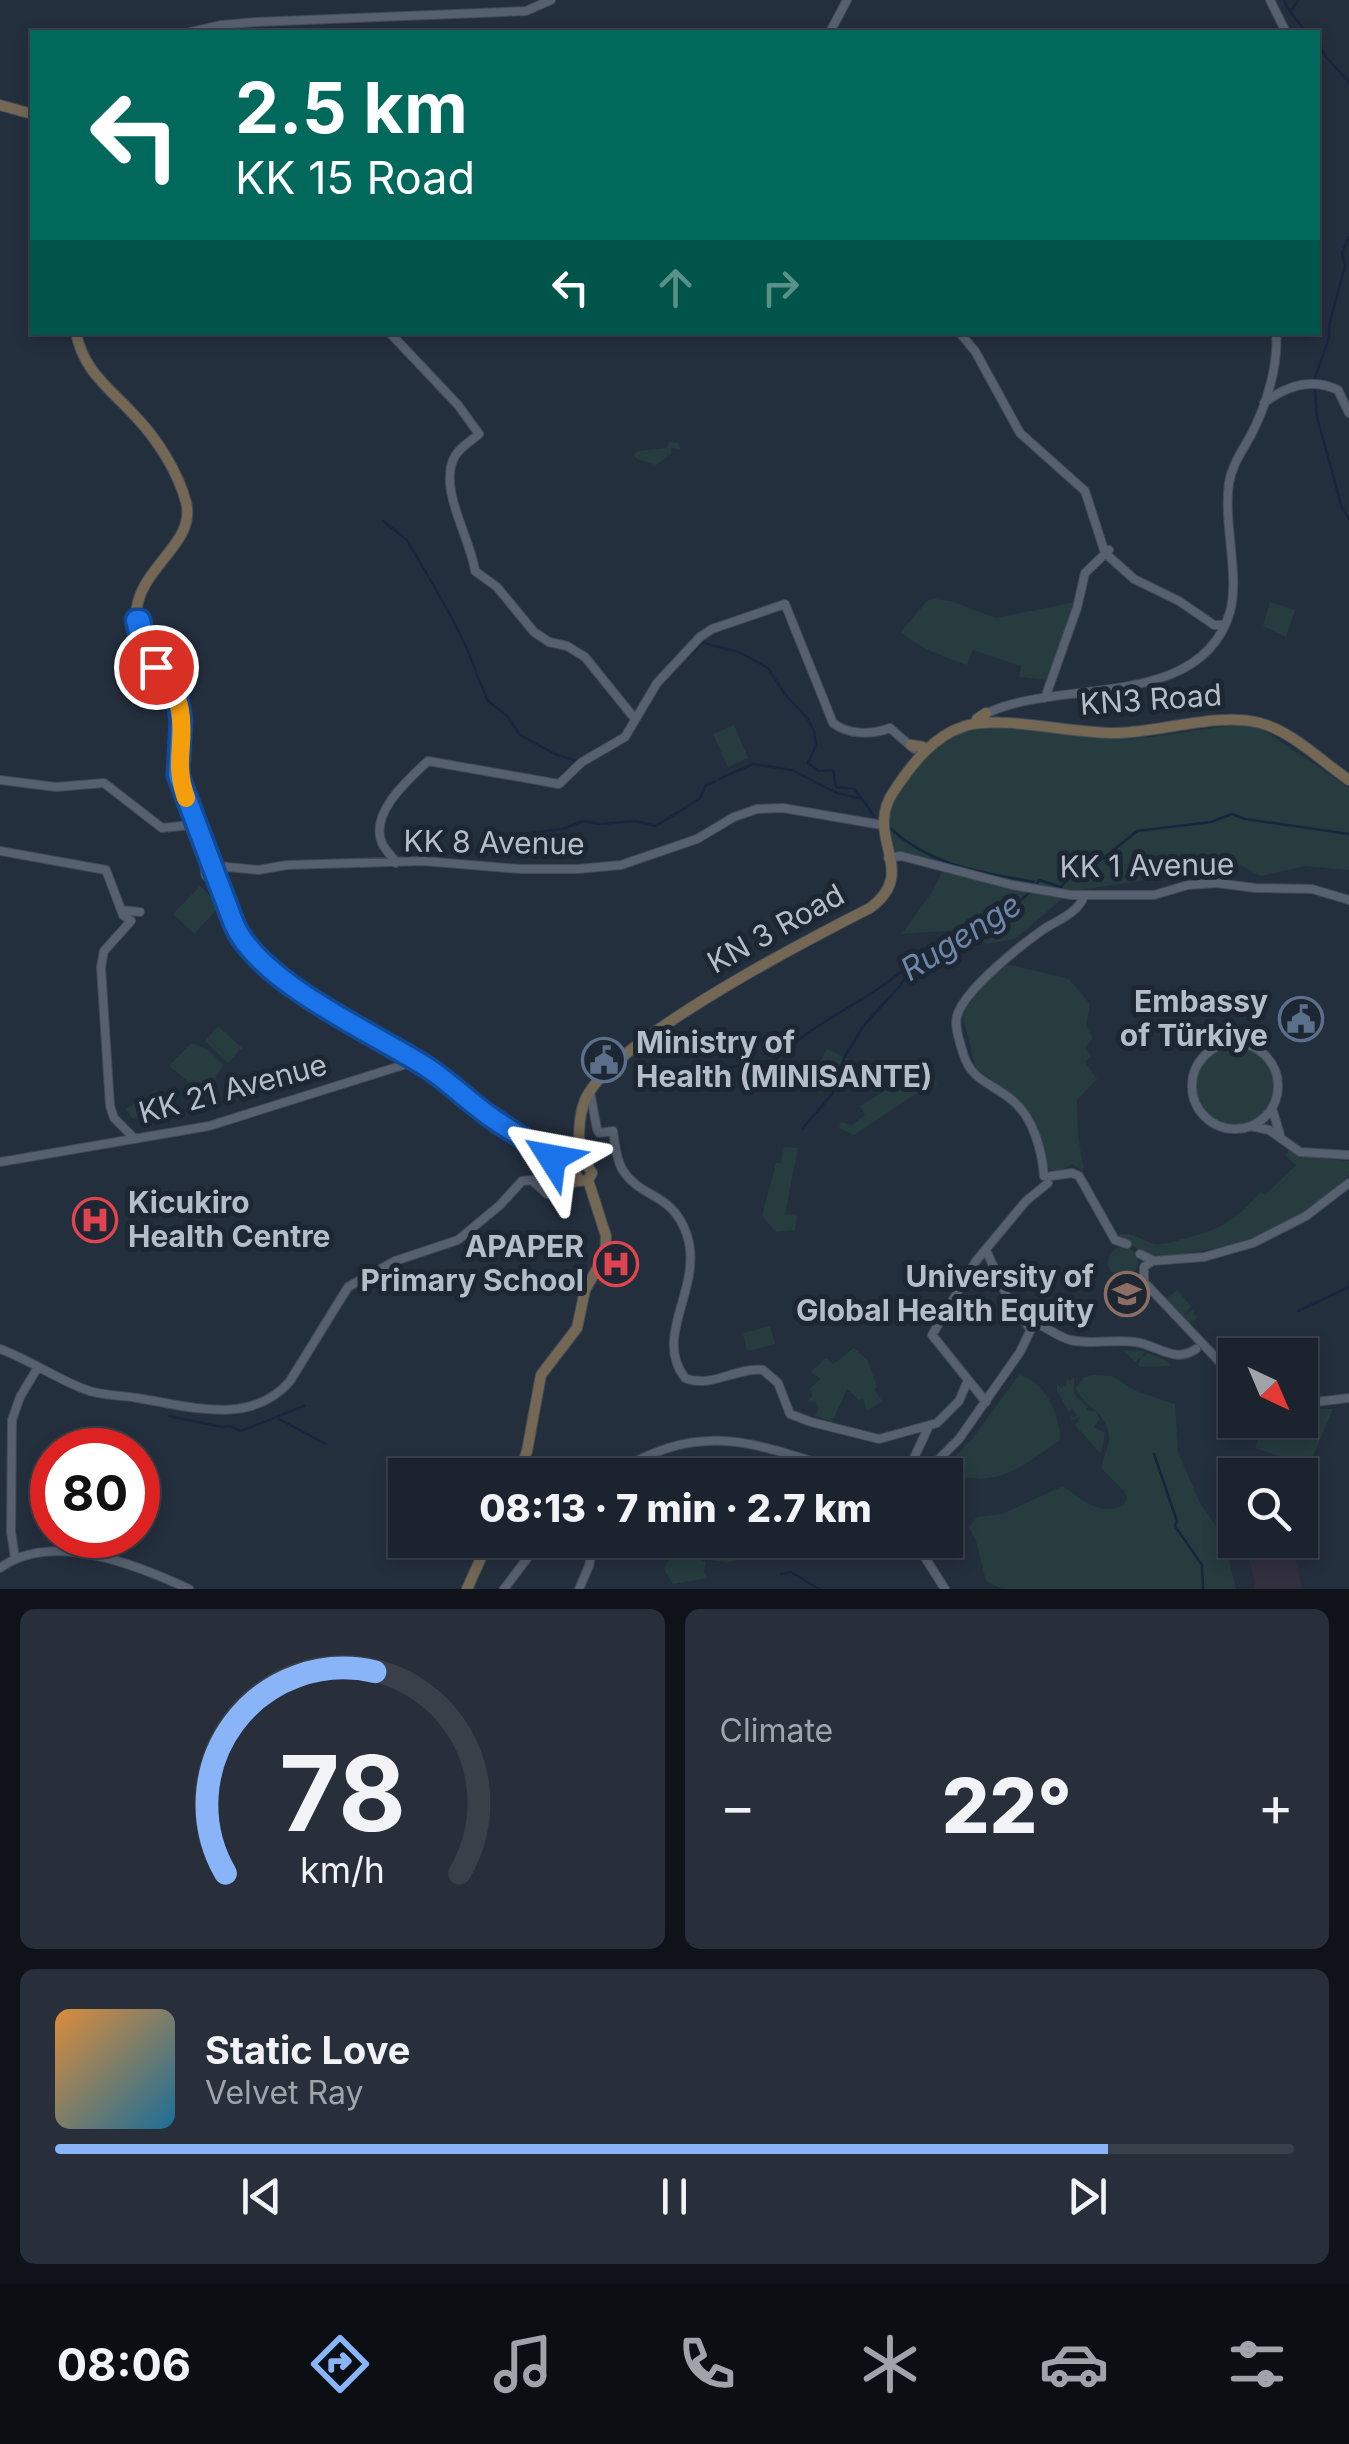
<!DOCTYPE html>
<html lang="en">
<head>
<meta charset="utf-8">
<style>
	body { margin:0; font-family:Inter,sans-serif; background:#282f3a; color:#f1f3f6; height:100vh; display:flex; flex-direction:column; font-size:38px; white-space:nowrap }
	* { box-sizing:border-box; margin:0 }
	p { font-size:32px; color:#a0a4aa }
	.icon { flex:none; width:55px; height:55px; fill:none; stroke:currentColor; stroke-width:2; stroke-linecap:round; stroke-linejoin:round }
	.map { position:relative; height:1589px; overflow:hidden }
	.drawer { display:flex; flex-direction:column; gap:20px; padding:20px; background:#0f1319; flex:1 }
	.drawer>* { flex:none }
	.banner { position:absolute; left:30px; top:30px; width:1290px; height:305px; border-radius:0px; box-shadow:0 5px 15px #0003,0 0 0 2px #39404a; background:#00695c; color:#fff; overflow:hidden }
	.needle { width:65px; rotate:136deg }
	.controls { position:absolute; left:1218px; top:1338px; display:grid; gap:20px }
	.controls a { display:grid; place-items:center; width:100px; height:100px; border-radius:0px; background:#1b232e; box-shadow:0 5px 15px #0003,0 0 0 2px #39404a; font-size:50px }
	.speed { position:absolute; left:30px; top:1428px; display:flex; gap:20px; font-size:50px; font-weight:700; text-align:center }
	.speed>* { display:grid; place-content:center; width:130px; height:130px; border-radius:50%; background:#1b232e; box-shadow:0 5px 15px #0003,0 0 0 2px #39404a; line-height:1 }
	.speed .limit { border:15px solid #d22; background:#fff; color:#111 }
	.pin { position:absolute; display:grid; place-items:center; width:85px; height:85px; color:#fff; margin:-42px; border:5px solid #fff; border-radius:50%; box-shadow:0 2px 10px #0007 }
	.me { position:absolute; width:110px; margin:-55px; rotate:304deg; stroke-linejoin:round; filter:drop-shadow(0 0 8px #0008) }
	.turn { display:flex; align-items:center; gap:35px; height:210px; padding:0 40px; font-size:45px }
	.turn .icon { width:130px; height:130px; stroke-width:2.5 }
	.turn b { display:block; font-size:70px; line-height:85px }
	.lanes { display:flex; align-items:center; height:95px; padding:0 40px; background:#0003; justify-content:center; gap:50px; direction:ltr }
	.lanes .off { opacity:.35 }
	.big { font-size:75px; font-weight:800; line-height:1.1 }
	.drawer .tile { flex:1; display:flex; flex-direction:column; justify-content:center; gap:15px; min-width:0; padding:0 35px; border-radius:15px; background:#282f3a }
	.drawer .dial { align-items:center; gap:0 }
	.dial svg { height:260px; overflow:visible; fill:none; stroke:#39404a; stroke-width:7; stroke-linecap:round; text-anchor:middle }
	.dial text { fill:#f1f3f6; stroke:none }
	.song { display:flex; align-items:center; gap:30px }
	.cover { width:120px; height:120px; border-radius:15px; background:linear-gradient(135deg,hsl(30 70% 55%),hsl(200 70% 35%)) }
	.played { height:10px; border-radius:5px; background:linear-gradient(90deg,#8ab4f8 85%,#39404a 85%) }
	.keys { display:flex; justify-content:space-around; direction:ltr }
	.heat { display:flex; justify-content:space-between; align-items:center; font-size:55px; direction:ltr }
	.drawer .tiles { flex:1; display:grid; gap:20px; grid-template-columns:1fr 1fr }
	.tile:last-child { grid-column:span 2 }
	.trip { position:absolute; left:388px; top:1458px; width:575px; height:100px; border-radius:0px; background:#1b232e; box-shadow:0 5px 15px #0003,0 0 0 2px #39404a; font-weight:800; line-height:100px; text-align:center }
	.dock { display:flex; height:160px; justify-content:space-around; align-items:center; background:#0b0e12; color:#a0a4aa }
	.dock .icon { width:70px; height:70px }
	.dock .current { color:#8ab4f8 }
	.dock b { font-size:45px; color:#f1f3f6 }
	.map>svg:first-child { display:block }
	.medical { fill:#32303f }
	.green { fill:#263c3f }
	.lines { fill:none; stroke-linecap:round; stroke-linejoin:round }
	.stream { stroke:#17263c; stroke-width:2.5 }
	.major-casing { stroke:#414a57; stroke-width:10 }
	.highway-casing { stroke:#434c59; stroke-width:12 }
	.major { stroke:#56606e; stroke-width:8 }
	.highway { stroke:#746855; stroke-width:10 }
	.highway-bridge-casing { stroke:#434c59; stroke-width:12; stroke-linecap:butt }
	.highway-bridge { stroke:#746855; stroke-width:10 }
	.route-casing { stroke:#114b97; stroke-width:25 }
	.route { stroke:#1a73e8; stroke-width:18 }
	.slow { stroke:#f59e0b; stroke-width:18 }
	.labels { text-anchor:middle; stroke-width:10; stroke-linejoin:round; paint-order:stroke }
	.street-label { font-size:30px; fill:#b4bcc9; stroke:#1d2633 }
	.poi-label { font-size:30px; font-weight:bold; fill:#b4bcc9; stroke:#1d2633; text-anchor:end }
	.water-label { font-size:32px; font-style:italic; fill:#6d86a8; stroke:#1d2633 }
</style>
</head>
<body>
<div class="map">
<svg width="1349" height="1589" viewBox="0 0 1349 1589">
	<rect width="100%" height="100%" fill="#242f3e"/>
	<path class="medical" d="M89 1203 111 1205 105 1231 81 1227Z
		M615 1243 631 1270 629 1285H591L609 1246Z
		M1251 1540H1300L1302 1548 1294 1552 1302 1589H1253L1255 1585 1246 1545Z"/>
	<path class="green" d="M669 442 679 443 680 449 671 448V454L656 465 637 459 634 455 638 451 667 448Z
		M933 599 950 601 996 618 1076 602 1048 680 1019 677 1021 666 973 650 967 665C942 655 921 650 901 632L927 601Z
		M1270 602 1295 610 1286 637 1263 626Z
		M1246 724 1265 731 1349 788V870L1305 866 1261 876 1240 865 1208 864 1149 880 1071 891 1015 939 988 944 957 930 902 934 932 892 943 870 936 862 895 852 887 813C901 793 928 746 950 737 998 716 1059 738 1109 739 1156 740 1201 728 1246 724Z
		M734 725 748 758 728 767 713 734Z
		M200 886 220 906 194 934 173 914Z
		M1011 965 1069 979 1090 1004 1086 1026 1093 1038 1085 1048 1091 1056 1085 1062 1097 1079 1077 1100 1078 1135 1084 1172 1072 1164 1061 1171 1051 1170 1046 1165 1035 1127 1021 1102 976 1068 962 1014C974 998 990 968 1011 965Z
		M218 1026 242 1048 228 1063 205 1041Z
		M191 1043 207 1049 224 1065 212 1083 196 1088 169 1066Z
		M1192 1086a42 42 0 1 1 84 0a42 42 0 1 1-84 0Z
		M827 1049 853 1062 843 1081 817 1068Z
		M932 1070 937 1084 917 1093 854 1135 839 1128 841 1122 852 1125 865 1115 860 1106 905 1079Z
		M155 1090 162 1099 133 1119 126 1109Z
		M784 1147 798 1148 785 1214 797 1216 795 1230 776 1232 762 1216 776 1163H781Z
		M1289 1150 1303 1156 1349 1161V1175C1299 1231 1224 1252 1152 1257 1141 1255 1134 1243 1119 1239L1117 1235C1134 1231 1141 1241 1155 1244 1163 1245 1172 1242 1179 1240 1217 1231 1235 1222 1260 1192L1265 1195 1296 1165 1285 1155Z
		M1108 1262a15 15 0 1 1 30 0a15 15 0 1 1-30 0Z
		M1177 1290 1191 1306 1183 1317 1194 1309V1315H1196L1197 1319 1189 1324 1192 1328 1164 1301Z
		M770 1326 775 1344 747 1351 743 1333Z
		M854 1348 868 1361 877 1387 874 1389 882 1401 867 1411 863 1398 859 1400 847 1389 832 1422 815 1416 819 1408 815 1401 807 1402 812 1396 810 1389 820 1379 811 1372 826 1358 833 1364Z
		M1123 1350 1143 1351 1145 1352 1142 1357 1148 1353 1169 1362 1171 1366 1141 1367 1138 1365 1141 1357 1135 1362Z
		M1019 1375C1045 1380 1060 1414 1060 1440 1027 1463 999 1488 958 1475L950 1462 972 1439Z
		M1093 1375 1112 1376 1138 1392 1175 1404 1178 1452 1200 1503 1223 1536 1236 1589H1002L986 1581 976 1541 969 1527 977 1517 1002 1514 1063 1486C1083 1500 1100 1517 1124 1505L1127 1498 1124 1491 1102 1469C1102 1458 1110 1447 1109 1436 1107 1412 1084 1407 1076 1388L1084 1377Z
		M1074 1376V1394L1087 1407 1086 1410 1096 1412 1100 1419 1094 1427 1105 1433 1101 1454 1075 1425 1081 1416 1072 1421 1069 1415 1073 1418 1077 1415 1072 1410 1069 1412 1057 1391V1384L1061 1388 1066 1384 1067 1378 1070 1381Z
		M1300 1409H1333L1309 1466 1255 1448 1266 1420H1300Z
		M752 1546 750 1554 728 1563 699 1558Z
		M682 1553 706 1562 704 1573 708 1578 673 1584 664 1570 668 1561Z"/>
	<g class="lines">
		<path class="stream" d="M1284 0C1288 13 1299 20 1305 32
			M1291 11 1298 0
			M1318 42 1326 57 1349 82
			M1349 237 1342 253 1345 266 1329 325V338L1314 381 1317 417 1342 508 1349 519
			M383 521 407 540 428 576
			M430 579C447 609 464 639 476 671
			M715 646 739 652 768 668 785 694 807 718 814 731 816 745 808 763 818 771 833 770 836 787 854 789 862 799
			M684 657 687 658 702 642 714 646
			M476 673 488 701 507 716 520 735 555 754 579 762
			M719 779 753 764 792 770 837 793 862 799 874 816
			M890 828C931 866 981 872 1034 882
			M524 834 562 829 583 821 600 824 635 821 656 826 699 799 706 785 714 782
			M776 1059C804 1032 838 1014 872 993 902 973 930 948 962 931 988 917 1025 906 1039 880L1061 887 1070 876 1104 858 1137 831 1211 822 1232 814 1245 819 1349 834
			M716 1064 730 1067 774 1060
			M803 1128 833 1093 844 1058 864 1025 900 986 916 963
			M1298 1311 1349 1287
			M169 1416 222 1427 230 1426 241 1431 304 1406
			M279 1419 326 1444
			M1154 1454 1177 1521 1175 1526 1202 1565 1203 1589
			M781 1574 791 1572 819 1589"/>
		<defs>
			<path id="major" d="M1270 0 1286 32
				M191 32 222 25 257 22 526 11 551 0
				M830 32 847 0
				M389 332 458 405 479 434C471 441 460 447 455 456 437 487 471 539 475 571L497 587 534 632 549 642 567 646 585 657 635 719
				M959 332 975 351 1020 433 1085 491 1105 553 1134 579 1179 601 1214 625H1224
				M1264 403C1286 386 1311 377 1338 390L1349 413
				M1045 698 1077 608 1085 573 1109 550
				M983 715C1055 677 1200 713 1230 612 1240 575 1223 523 1229 483 1232 465 1242 451 1251 435 1266 406 1279 365 1276 332
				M0 780 56 787 104 783 162 828 191 825
				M0 851 106 870 123 915 131 921
				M888 858 901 856 1012 885 1071 895H1154L1188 885 1217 883 1255 888 1312 889 1349 900
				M396 863C392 856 385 850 382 843 369 813 409 779 428 761L559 784 582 762 625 737 657 683 700 637 712 629 785 604 833 723C848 735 872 735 890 728L914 749
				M205 872a7 7 0 1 1 14 0a7 7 0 1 1-14 0Z
				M217 866 258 870 287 865 423 861 520 869H578L621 865 697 839 734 817 757 809 783 808 882 825
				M121 910 140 912
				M131 921 104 951 101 967 110 1106 114 1118 135 1139
				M1192 1086a43 43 0 1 1 86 0a43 43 0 1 1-86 0Z
				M590 1092 597 1129 599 1133 613 1131C615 1144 616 1158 622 1169 641 1200 672 1191 687 1235 704 1288 652 1335 685 1378 710 1389 736 1367 763 1370L778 1383 790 1414 811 1422 879 1439 937 1423 959 1401 968 1380
				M1272 1108 1280 1135
				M1251 1126 1269 1130 1300 1152 1349 1155
				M0 1162 209 1126 413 1062
				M1044 1176C1042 1150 1033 1117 1012 1100 992 1083 971 1081 963 1053 960 1042 954 1027 957 1016 964 990 1021 945 1044 929 1058 920 1078 913 1084 896
				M1051 1176 1072 1173 1079 1176 1115 1240 1127 1244
				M986 1250 1009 1301 1031 1330
				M1140 1254 1150 1259
				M0 1349C30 1360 55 1378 84 1389 100 1396 120 1395 137 1398 189 1406 251 1427 290 1381L348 1287 395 1261 458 1240 500 1205 522 1181 532 1180 547 1194 579 1181
				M1235 1378 1144 1282V1267L1152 1261 1204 1257 1253 1243 1306 1216 1349 1183
				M986 1402 932 1335 976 1261 1026 1201 1048 1183
				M1300 1404 1349 1398
				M611 1475C706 1416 757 1445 855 1475
				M906 1475 928 1428
				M913 1475 938 1460 959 1439 1020 1352 1034 1323C1046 1326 1056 1336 1070 1340 1092 1345 1113 1339 1135 1342 1158 1345 1174 1364 1196 1349
				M918 1540 922 1553 945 1589
				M15 1558 11 1532 12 1420 20 1397 38 1367
				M0 1568C52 1530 137 1565 189 1589
				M504 1589 541 1540
				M579 1589 589 1566 594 1540"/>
			<path id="highway" d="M0 105 32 114
				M76 332C83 372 111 389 136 417 157 439 178 472 186 502 197 545 137 567 136 616 135 648 159 663 171 690 184 717 172 744 176 772 179 799 193 826 202 851
				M977 719 986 713
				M911 745 923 747
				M205 842 213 865
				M218 876 226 897
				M218 894 234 934 259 963 349 1027 439 1079 493 1123 574 1177
				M586 1164 577 1165 574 1170 579 1181 588 1180 592 1173C590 1169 587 1165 584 1161 576 1146 579 1115 585 1100 611 1041 807 940 870 908 921 871 862 837 894 791 912 764 933 736 965 726 1005 715 1072 734 1117 733 1162 732 1218 712 1260 723 1293 732 1321 761 1349 780
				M518 1475 527 1451 541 1375 577 1328 585 1290 605 1255 606 1236 588 1180
				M467 1589 489 1540"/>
		</defs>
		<use href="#major" class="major-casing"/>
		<use href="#highway" class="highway-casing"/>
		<use href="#major" class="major"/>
		<use href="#highway" class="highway"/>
		<defs>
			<path id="highway-bridge" d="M202 851 218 894"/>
		</defs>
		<use href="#highway-bridge" class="highway-bridge-casing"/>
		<use href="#highway-bridge" class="highway-bridge"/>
	</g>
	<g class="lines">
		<defs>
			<path id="route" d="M156 667 142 645 136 620H140L145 645 170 683 178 702 181 721 178 775 234 924C259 983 374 1033 428 1068 452 1084 471 1104 495 1120 514 1133 534 1144 552 1158"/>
		</defs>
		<use href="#route" class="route-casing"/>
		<use href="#route" class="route"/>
		<path class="slow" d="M149 653C161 671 176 688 180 710 186 744 173 760 186 798"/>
	</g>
	<defs>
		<symbol id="civic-ring" viewBox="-11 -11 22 22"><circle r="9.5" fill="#1d2633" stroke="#5c6f8a" stroke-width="1.5"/><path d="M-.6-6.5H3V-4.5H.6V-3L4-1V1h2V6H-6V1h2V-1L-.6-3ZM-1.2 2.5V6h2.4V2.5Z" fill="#5c6f8a"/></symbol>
		<symbol id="hospital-ring" viewBox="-11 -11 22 22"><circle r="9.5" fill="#1d2633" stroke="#e0444e" stroke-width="1.5"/><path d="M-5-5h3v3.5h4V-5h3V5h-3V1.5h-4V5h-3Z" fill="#e0444e"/></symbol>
		<symbol id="university-ring" viewBox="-11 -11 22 22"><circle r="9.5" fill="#1d2633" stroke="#8d6e63" stroke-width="1.5"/><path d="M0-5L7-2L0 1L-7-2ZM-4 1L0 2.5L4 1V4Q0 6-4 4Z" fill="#8d6e63"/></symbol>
	</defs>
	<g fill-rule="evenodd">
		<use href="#civic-ring" x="1276" y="994" width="50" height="50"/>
		<use href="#civic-ring" x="579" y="1035" width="50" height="50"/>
		<use href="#hospital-ring" x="70" y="1195" width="50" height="50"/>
		<use href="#hospital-ring" x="591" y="1239" width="50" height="50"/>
		<use href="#university-ring" x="1102" y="1269" width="50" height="50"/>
	</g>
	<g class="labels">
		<g class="street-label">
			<text transform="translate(1151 700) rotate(-4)" y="10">KN3 Road</text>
			<text transform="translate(494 843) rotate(1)" y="10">KK 8 Avenue</text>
			<text transform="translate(1147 866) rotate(-1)" y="10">KK 1 Avenue</text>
			<text transform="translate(776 929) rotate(-29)" y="10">KN 3 Road</text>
			<text transform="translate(233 1089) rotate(-15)" y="10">KK 21 Avenue</text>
		</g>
		<g class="poi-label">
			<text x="1268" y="1012">Embassy<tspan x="1268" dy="34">of Türkiye</tspan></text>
			<text x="636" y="1053" text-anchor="start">Ministry of<tspan x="636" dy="34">Health (MINISANTE)</tspan></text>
			<text x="128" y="1213" text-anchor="start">Kicukiro<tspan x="128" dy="34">Health Centre</tspan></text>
			<text x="584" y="1257">APAPER<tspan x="584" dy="34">Primary School</tspan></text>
			<text x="1094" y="1287">University of<tspan x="1094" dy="34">Global Health Equity</tspan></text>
		</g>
		<g class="water-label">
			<text transform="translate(961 937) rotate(-32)" y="11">Rugenge</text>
		</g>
	</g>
</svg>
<div class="controls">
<a><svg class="needle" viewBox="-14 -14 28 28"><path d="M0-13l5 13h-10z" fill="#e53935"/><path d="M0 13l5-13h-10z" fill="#a0a4aa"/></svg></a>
<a><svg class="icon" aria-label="search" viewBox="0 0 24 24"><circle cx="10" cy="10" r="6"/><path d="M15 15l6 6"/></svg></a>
</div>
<div class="speed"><div class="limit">80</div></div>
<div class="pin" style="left:156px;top:667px;background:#d93025"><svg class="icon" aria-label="arrive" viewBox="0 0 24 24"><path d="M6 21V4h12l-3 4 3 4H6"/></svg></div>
<svg class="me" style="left:552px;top:1158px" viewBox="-20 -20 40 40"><path d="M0-17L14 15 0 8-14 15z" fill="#1a73e8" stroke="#fff" stroke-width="4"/></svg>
<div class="trip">08:13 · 7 min · 2.7 km</div>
<div class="banner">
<div class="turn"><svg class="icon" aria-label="left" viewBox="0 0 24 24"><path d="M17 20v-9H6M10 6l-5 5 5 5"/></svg><div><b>2.5 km</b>KK 15 Road</div></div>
<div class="lanes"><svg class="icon" aria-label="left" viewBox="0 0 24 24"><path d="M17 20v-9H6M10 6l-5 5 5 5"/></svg><svg class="icon off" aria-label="ahead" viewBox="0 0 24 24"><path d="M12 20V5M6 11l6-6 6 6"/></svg><svg class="icon off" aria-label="right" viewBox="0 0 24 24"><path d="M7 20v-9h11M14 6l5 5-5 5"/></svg></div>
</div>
</div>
<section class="drawer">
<div class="tiles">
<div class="tile dial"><svg viewBox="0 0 100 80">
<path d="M14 69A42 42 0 1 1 86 69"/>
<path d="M14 69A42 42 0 0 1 60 7" stroke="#8ab4f8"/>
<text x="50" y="56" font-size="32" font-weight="700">78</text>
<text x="50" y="72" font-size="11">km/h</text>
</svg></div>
<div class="tile"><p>Climate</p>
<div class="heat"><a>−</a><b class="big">22°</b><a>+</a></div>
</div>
<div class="tile">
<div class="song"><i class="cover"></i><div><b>Static Love</b><p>Velvet Ray</p></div></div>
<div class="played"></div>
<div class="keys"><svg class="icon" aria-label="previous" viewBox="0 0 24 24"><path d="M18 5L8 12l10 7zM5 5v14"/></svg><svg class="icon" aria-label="pause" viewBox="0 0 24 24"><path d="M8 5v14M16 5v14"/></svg><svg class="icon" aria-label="next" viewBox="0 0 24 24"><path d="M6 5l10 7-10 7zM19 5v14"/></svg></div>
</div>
</div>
</section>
<nav class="dock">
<b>08:06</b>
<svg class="icon current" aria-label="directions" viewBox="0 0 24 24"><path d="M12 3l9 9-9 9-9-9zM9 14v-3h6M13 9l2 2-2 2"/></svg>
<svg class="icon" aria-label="music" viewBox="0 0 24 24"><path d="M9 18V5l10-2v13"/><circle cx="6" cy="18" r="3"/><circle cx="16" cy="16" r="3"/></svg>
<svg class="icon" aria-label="phone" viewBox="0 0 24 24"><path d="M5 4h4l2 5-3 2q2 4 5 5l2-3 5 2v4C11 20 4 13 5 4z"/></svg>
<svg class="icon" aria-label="climate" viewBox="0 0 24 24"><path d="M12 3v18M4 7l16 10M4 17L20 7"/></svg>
<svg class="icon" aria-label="car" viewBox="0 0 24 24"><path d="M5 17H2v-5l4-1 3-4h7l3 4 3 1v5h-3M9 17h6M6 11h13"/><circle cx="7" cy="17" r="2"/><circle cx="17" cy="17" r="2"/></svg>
<svg class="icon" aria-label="filters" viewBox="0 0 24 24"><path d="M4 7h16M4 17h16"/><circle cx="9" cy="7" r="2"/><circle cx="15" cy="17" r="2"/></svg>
</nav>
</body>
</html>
